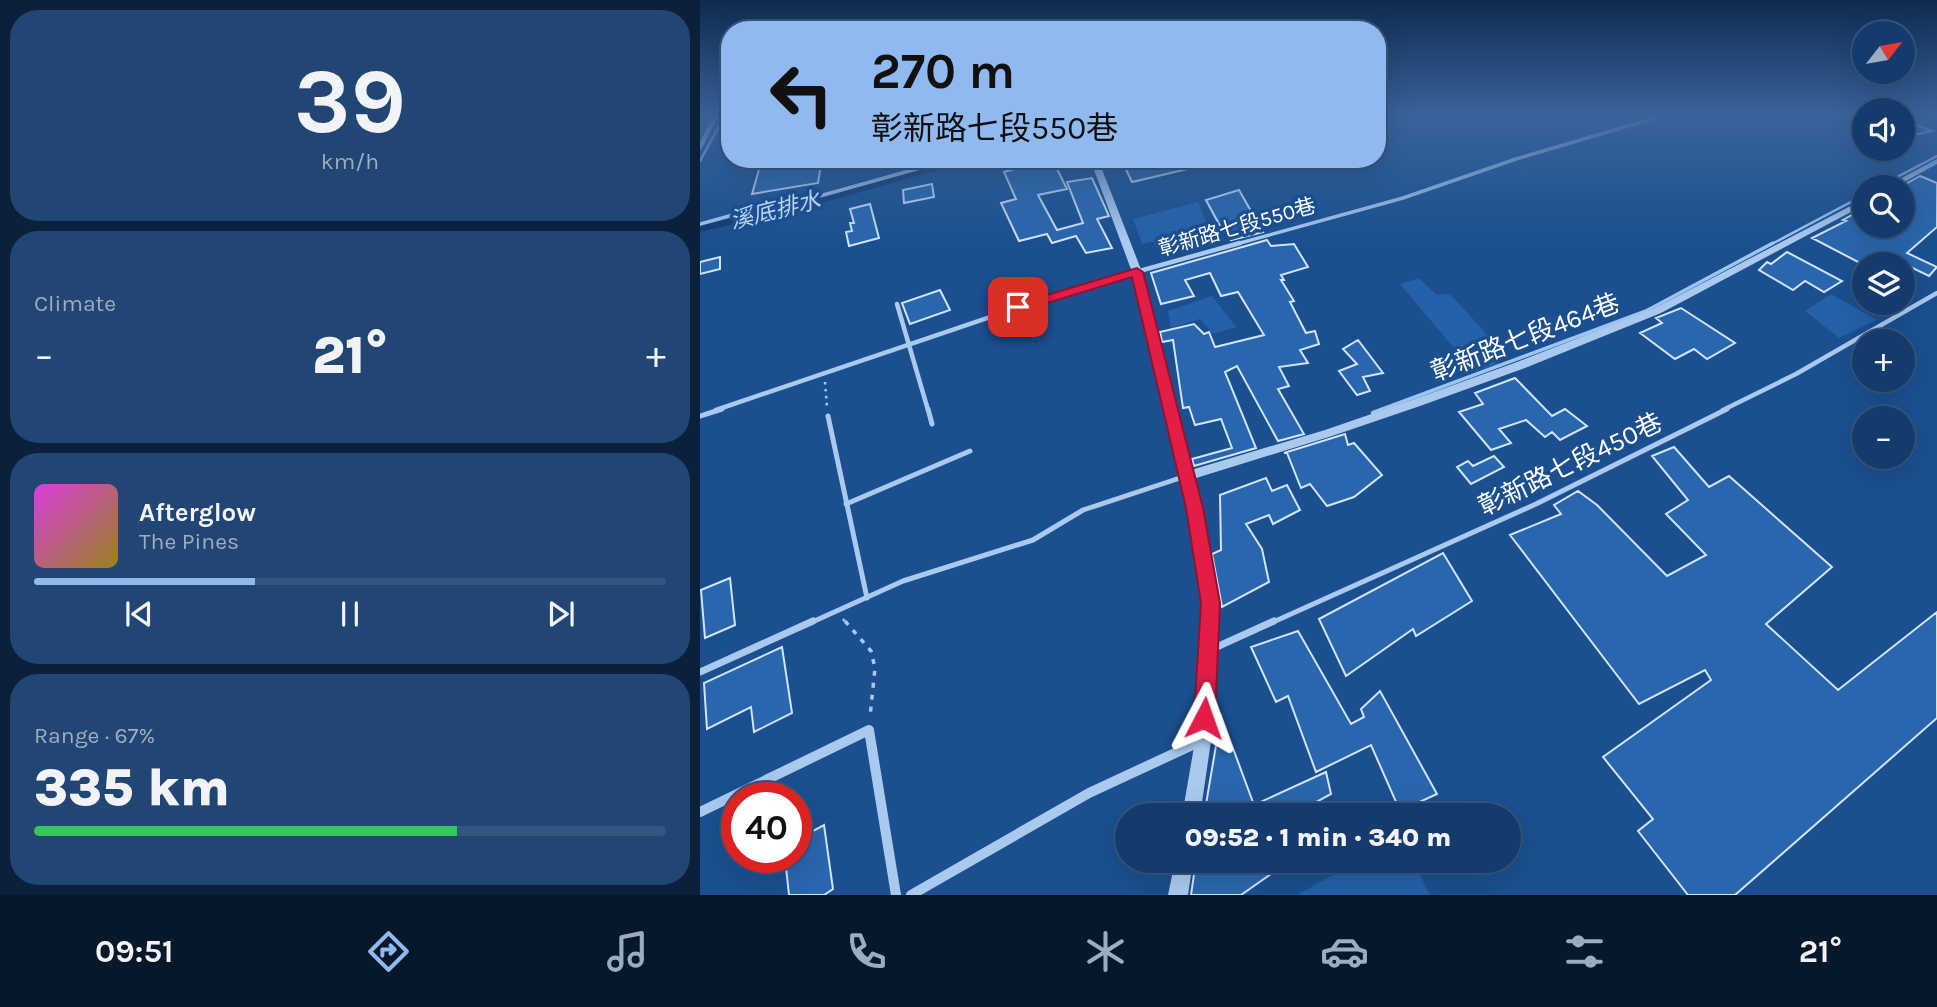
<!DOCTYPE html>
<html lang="en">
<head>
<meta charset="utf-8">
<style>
	body { margin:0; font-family:Karla,"Noto Sans TC",sans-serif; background:#214673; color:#f1f3f6; height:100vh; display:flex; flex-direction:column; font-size:26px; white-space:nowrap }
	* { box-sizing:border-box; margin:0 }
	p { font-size:23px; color:#9dadc1 }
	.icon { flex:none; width:38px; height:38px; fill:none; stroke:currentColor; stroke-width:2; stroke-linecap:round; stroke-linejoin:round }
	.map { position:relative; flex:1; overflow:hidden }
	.drawer { display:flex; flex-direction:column; gap:10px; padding:10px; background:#0b203b; width:700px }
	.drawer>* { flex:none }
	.top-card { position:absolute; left:21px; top:21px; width:665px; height:147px; border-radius:28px; box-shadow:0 7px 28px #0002,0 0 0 2px #33557e; background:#90b9f0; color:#111; overflow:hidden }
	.needle { width:46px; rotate:59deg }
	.fabs { position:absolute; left:1152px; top:21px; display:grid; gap:14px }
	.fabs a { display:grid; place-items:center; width:63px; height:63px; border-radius:50%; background:#143b6b; box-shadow:0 7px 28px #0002,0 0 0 2px #33557e; font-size:35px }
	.speed { position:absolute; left:21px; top:782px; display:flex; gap:14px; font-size:35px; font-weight:700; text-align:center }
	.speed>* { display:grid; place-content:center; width:91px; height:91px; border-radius:50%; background:#143b6b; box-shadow:0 7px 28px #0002,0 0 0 2px #33557e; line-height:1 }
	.speed .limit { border:10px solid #d22; background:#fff; color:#111 }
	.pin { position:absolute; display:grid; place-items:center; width:60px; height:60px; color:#fff; margin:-30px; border-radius:14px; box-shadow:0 4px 10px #0006 }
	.me { position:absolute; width:77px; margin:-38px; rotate:4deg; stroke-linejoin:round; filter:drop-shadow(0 0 5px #0008) }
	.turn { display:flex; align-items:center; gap:24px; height:147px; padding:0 35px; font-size:32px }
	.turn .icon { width:91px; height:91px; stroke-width:2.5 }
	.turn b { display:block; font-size:49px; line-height:60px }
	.big { font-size:52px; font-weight:800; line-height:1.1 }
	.drawer .widget { flex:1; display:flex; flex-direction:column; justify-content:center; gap:10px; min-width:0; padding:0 24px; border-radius:28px; background:#214673 }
	.drawer .dial { align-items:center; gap:0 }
	.dial b { font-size:91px; line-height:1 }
	.song { display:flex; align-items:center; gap:21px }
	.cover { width:84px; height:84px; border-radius:10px; background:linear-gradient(135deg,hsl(300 70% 55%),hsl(50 70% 35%)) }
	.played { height:7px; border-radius:4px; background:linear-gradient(90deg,#90b9f0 35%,#33557e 35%) }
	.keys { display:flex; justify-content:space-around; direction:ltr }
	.heat { display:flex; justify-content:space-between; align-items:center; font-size:38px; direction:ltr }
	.charge { height:10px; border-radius:5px; background:linear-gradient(90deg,#34c759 67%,#33557e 0) }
	.trip { position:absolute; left:415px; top:803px; width:406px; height:70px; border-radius:35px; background:#143b6b; box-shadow:0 7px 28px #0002,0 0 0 2px #33557e; font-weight:800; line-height:70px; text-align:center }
	.dock { display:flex; height:112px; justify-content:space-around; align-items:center; background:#08182b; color:#9dadc1 }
	.dock .icon { width:49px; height:49px }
	.dock .active { color:#90b9f0 }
	.dock b { font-size:32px; color:#f1f3f6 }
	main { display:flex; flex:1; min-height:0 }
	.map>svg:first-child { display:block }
	.green { fill:#2461a8 }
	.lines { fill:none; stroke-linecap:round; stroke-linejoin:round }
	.stream-far2 { stroke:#9cc4f0; stroke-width:2.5 }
	.stream-far1 { stroke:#9cc4f0; stroke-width:3.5 }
	.stream { stroke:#9cc4f0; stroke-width:4.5 }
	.canal { fill:#123a6d; fill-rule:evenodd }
	.building { fill:#2a66ad; stroke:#cfe3fa; stroke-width:2 }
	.path-far1 { stroke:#a9c9ee; stroke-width:2.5; stroke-dasharray:2.5 4.5; stroke-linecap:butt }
	.path { stroke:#a9c9ee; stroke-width:3.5; stroke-dasharray:5 7; stroke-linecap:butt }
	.service-far3 { stroke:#a9c9ee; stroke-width:3.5 }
	.service-far2 { stroke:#a9c9ee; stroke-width:4.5 }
	.service-far1 { stroke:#a9c9ee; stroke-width:5 }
	.service { stroke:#a9c9ee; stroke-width:7 }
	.minor-far1 { stroke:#a9c9ee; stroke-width:4.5 }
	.minor { stroke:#a9c9ee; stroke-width:10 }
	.tertiary { fill:#a9c9ee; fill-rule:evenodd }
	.route { fill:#e11d48; stroke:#92132f; stroke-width:2 }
	.labels { text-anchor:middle; stroke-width:7; stroke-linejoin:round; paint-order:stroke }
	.far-street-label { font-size:21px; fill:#fff; stroke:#1b4f8f }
	.far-water-label { font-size:23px; font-style:italic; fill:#b5d3f5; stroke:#1b4f8f }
	.street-label { font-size:26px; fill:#fff; stroke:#1b4f8f }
</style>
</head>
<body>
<main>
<section class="drawer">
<div class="widget dial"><b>39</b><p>km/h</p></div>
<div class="widget"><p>Climate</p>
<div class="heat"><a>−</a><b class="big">21°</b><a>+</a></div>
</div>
<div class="widget">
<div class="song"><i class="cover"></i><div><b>Afterglow</b><p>The Pines</p></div></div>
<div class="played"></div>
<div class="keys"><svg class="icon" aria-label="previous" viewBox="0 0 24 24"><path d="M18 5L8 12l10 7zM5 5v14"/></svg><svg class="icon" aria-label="pause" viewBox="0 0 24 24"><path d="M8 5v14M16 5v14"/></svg><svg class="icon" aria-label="next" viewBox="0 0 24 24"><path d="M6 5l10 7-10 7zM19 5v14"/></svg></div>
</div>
<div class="widget"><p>Range · 67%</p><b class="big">335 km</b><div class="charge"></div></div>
</section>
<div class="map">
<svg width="1237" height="895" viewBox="0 0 1237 895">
	<rect width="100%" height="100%" fill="#1b4f8f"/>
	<path class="green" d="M498 202 509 230 442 244 433 219Z
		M719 278 737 295 750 294 794 342 786 348 800 363 774 372 700 284Z
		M1131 294 1177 320 1139 338 1105 311Z
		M512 296 536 327 513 334 500 319 471 328 468 311Z
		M658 861H713L730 895H597Z"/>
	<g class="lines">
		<path class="stream-far2" d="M0 161 25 115
			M1178 187 1237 156
			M1070 245 1164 195"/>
		<path class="stream-far1" d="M680 410 946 311 1073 243"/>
		<path class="stream" d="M673 413 685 409"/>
		<path class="canal" d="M260 159H277L115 205 0 232V226L109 200Z"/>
	</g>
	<path class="building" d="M1202 119 1232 131 1202 138Z
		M62 159H122L118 183 52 194Z
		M318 159H352L367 189 338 195 357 230 383 223 367 182 392 178 409 216 397 219 412 248 386 253 376 236 352 243 347 234 319 241 301 203 316 199 304 172 321 167Z
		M421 159H508L509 164 432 182Z
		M1220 176 1237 183V227L1207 253 1237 267 1229 276 1182 253 1164 265 1112 238 1146 221 1143 220 1164 208V226H1202V186Z
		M232 184 234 197 204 203 203 190Z
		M539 190 563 232 531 240 520 226 506 200Z
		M170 204 179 238 149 246 146 232 152 231 150 223H154L150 209Z
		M567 240 571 246 594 244 608 267 581 275 584 280H581L594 301 590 302 606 333 615 331 619 344 600 350 608 363 579 367 589 386 578 389 604 434 578 441 537 366 525 372 556 448 494 466 492 459 532 448 521 419 495 425 489 407 483 408 473 340 462 342 460 332 494 324 504 334 509 332 515 347 564 335 538 292 521 296 510 273 485 280 494 296 461 304 451 273Z
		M1087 252 1142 281 1124 292 1105 281 1093 290 1059 270 1067 262 1071 264Z
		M20 257V269L0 274V262Z
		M240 290 250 310 210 324 202 303Z
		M981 308 1035 343 1007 359 994 349 975 359 940 333 962 323 956 318Z
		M658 340 683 373 663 377 670 391 657 395 639 371 657 364 643 349Z
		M815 378 852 416 865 409 887 426 860 440 852 432 845 437 826 420 799 429 811 443 791 450 759 412 783 404 775 393Z
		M645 434 648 445 654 443 682 475 654 497 627 506 610 484 601 488 587 453H584Z
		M974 447 1009 487 1029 476 1132 567 1066 624 1138 690 1237 612V718L1035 895H988L938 831 953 819 903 757 1011 680 1005 670 939 704 810 535 861 514 854 505 878 491 897 505 967 576 1006 555 966 514 988 500 952 456Z
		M794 456 804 467 771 484 757 467 768 461 773 466Z
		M566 478 572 491 587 485 600 510 573 524 569 515 546 524 562 549 569 582 522 607 512 554 521 550 520 495Z
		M743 553 772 601 716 636 713 629 646 676 619 619Z
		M30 578 35 625 5 638 1 590Z
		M598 631 651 724 664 717 661 709 680 691 737 794 700 811 671 745 616 772 588 696 576 702 551 647Z
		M82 647 92 713 54 732 51 707 7 729 4 683Z
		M521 716 554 805 626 772 631 794 591 816H504Z
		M124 825 133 889 124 895H89L85 858H96V840Z
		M496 861H576L578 869 541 895H491Z"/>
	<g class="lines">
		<path class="path-far1" d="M125 382 127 407
			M143 619 146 623"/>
		<path class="path" d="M145 621 171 651 175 668 170 717"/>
		<path class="service-far3" d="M0 224 58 208 109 199 252 159
			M533 245 703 198 816 159 965 115"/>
		<path class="service-far2" d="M197 304 228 410
			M16 410 364 292 540 243
			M1023 410 1096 374 1237 293"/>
		<path class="service-far1" d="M228 409 232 424
			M0 416 22 409
			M128 416 167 598
			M146 504 270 451
			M110 623 203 581 333 540 383 510 486 476
			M571 623 836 504 1027 409"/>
		<path class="service" d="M510 650 574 621
			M0 672 113 621"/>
		<path class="minor-far1" d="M0 147 16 115"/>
		<path class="minor" d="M0 812 169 730 196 895
			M211 895 389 793 501 741"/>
		<path class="tertiary" d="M390 159H398L442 272 491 470 625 430 712 400 817 362 953 309 1164 199V205L961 313 825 368 720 406 632 436 493 479 518 603 511 741 500 816H482L495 741 504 603 487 508 432 272Z
			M1237 159V164L1195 187H1185Z
			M475 861H493L488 895H468Z"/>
	</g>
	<linearGradient id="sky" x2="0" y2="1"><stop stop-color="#0f2b4f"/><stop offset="0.48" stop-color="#39639b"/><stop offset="1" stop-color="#39639b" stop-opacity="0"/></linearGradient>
	<rect width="1237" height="241" fill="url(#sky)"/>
	<path class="route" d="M437 268 443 272 503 508 520 603 515 718 512 726 504 729 497 726 494 718 501 603 486 508 432 277 318 312 312 307 314 305Z"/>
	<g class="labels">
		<g class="far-street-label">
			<text transform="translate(537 227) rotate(-16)" y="7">彰新路七段550巷</text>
		</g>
		<g class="far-water-label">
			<text transform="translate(75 210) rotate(-14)" y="8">溪底排水</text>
		</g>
		<g class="street-label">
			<text transform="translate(825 337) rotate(-21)" y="9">彰新路七段464巷</text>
			<text transform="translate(870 464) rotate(-26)" y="9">彰新路七段450巷</text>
		</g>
	</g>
</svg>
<div class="fabs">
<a><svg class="needle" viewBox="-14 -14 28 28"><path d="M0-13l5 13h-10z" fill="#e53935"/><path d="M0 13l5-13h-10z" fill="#9dadc1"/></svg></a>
<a><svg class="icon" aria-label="sound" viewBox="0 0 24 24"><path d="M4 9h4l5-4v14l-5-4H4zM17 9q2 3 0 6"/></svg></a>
<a><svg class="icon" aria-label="search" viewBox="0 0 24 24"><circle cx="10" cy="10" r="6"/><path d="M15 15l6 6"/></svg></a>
<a><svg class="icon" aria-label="layers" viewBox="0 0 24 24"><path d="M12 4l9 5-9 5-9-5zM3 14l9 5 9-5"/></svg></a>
<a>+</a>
<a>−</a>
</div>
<div class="speed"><div class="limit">40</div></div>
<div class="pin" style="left:318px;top:307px;background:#d93025"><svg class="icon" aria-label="arrive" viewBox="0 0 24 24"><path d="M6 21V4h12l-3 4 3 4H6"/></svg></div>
<svg class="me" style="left:504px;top:718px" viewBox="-20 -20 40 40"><path d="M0-17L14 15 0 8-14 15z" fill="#e11d48" stroke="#fff" stroke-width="4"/></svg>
<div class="trip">09:52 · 1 min · 340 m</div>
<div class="top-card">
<div class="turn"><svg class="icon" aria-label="left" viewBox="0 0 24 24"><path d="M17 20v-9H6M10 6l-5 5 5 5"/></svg><div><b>270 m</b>彰新路七段550巷</div></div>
</div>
</div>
</main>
<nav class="dock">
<b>09:51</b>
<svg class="icon active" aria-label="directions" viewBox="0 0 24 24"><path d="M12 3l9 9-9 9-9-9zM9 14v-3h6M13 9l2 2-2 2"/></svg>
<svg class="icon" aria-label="music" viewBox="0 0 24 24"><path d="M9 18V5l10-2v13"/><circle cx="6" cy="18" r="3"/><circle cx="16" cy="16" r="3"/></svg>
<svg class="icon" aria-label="phone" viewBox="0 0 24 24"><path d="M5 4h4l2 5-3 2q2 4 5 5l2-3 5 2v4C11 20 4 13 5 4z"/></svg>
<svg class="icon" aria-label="climate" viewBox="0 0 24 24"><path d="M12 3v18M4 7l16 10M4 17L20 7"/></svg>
<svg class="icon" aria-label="car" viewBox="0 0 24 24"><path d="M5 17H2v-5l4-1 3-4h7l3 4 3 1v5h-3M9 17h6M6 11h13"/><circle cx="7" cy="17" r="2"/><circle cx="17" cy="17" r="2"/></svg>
<svg class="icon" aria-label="filters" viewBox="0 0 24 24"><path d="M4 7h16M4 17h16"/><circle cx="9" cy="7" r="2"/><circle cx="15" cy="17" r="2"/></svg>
<b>21°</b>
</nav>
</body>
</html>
